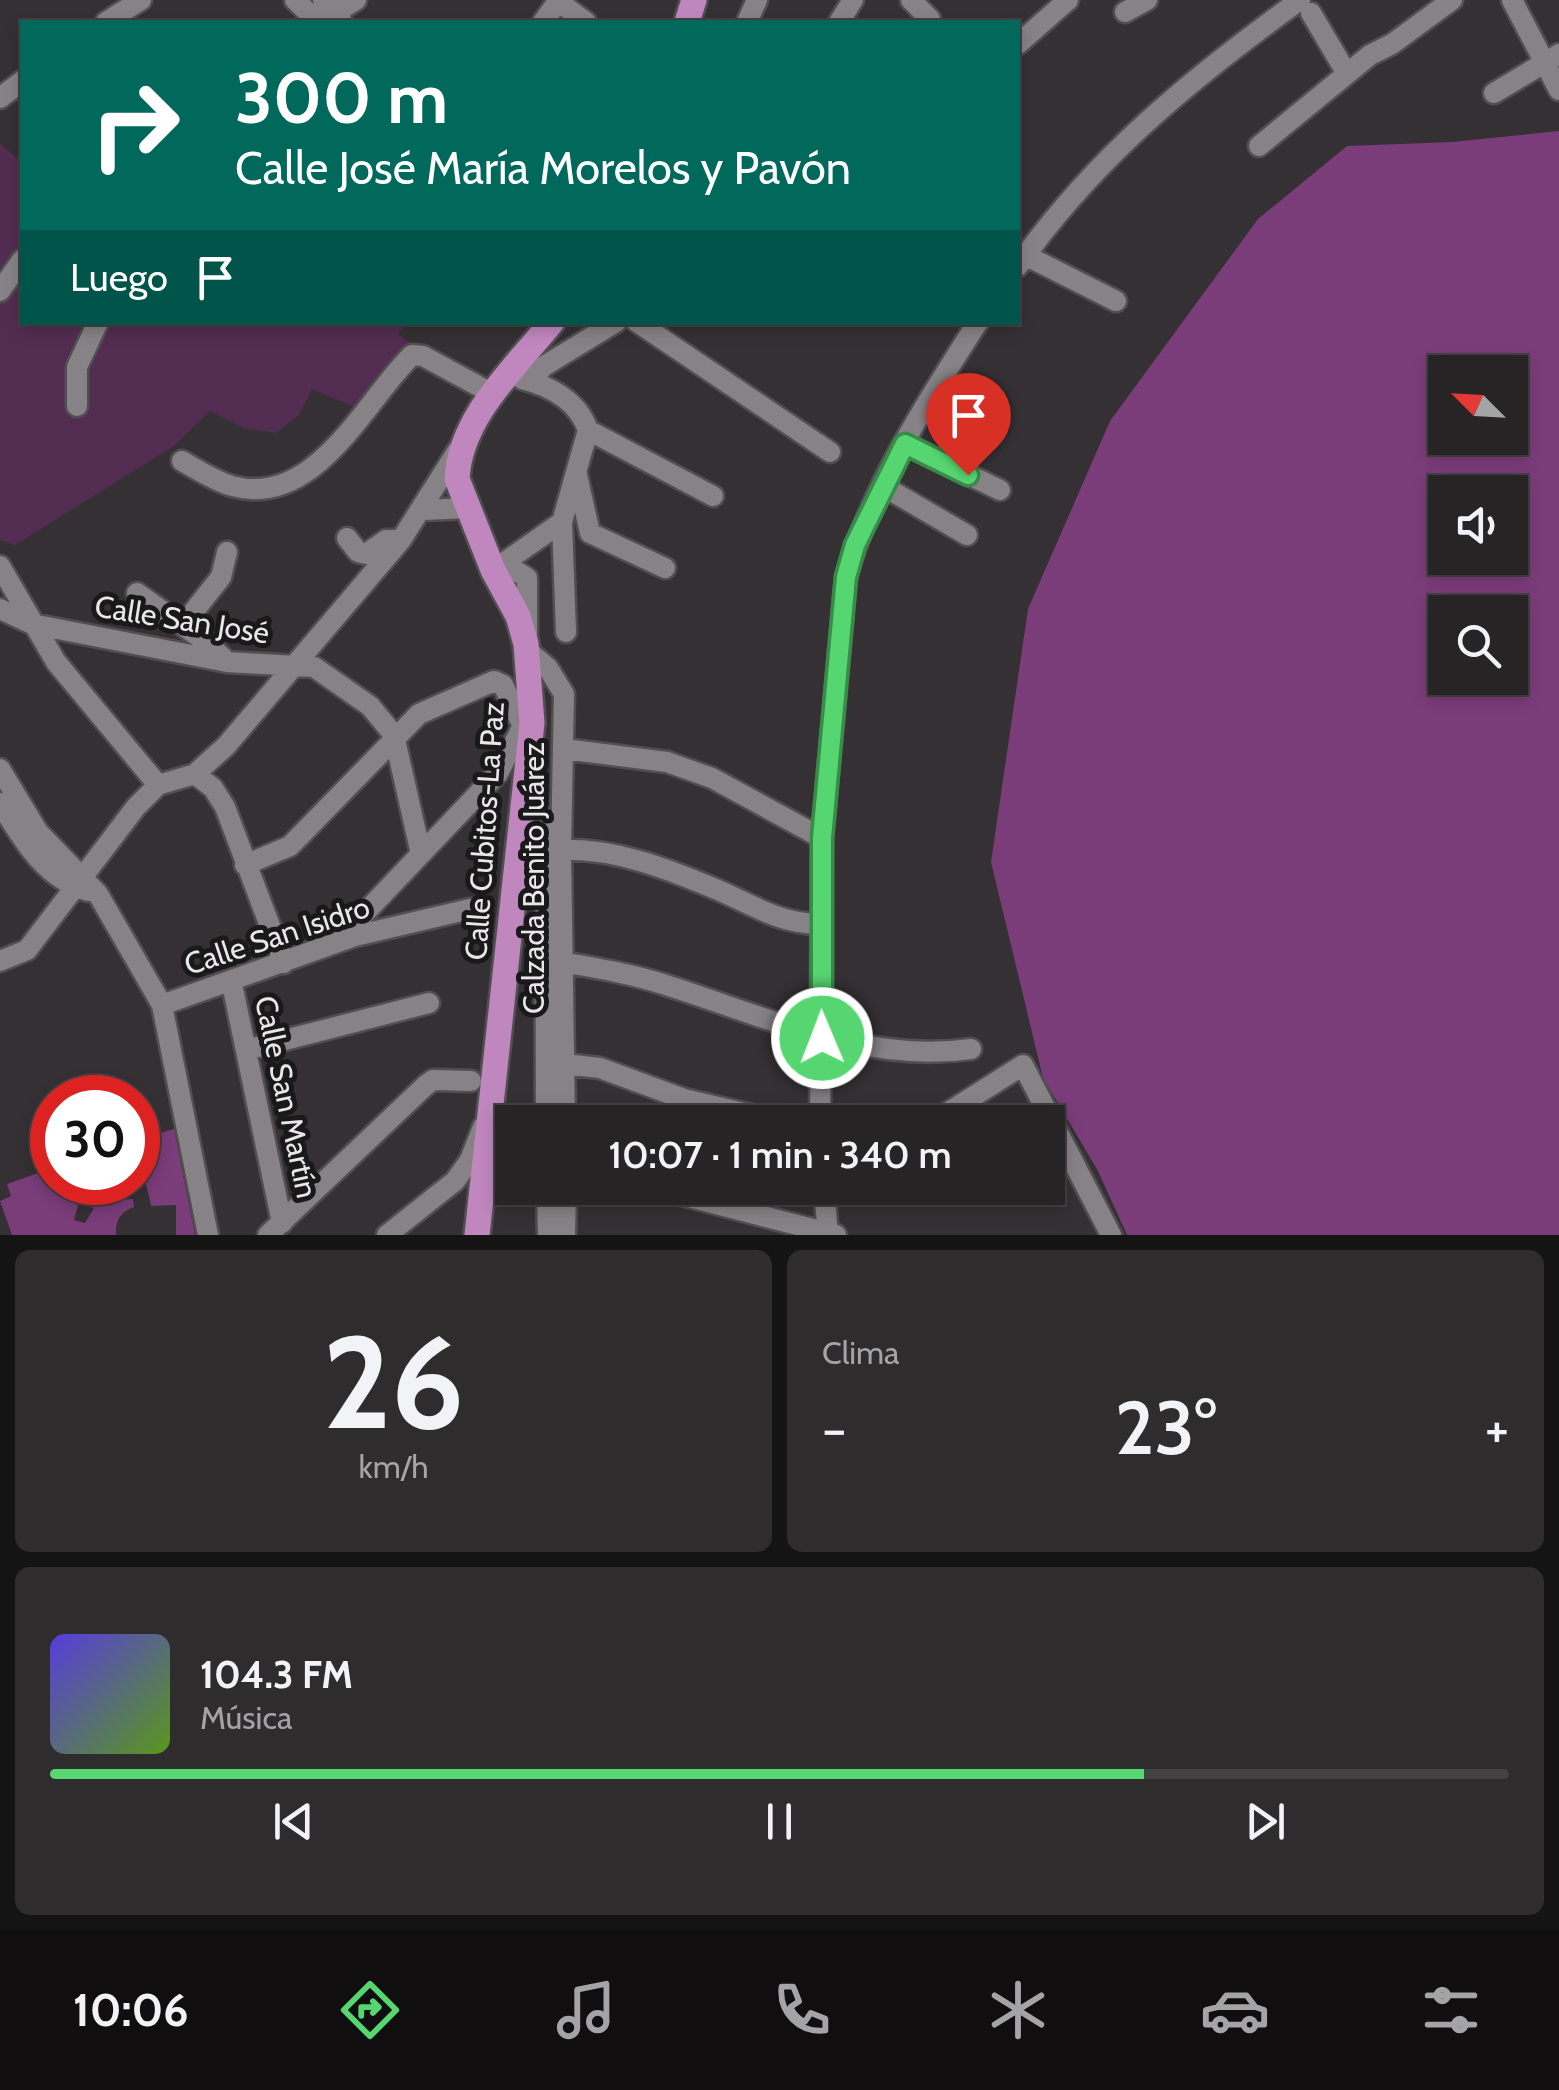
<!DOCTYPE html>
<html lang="es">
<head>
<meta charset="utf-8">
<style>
	body { margin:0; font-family:Cabin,sans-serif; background:#2f2c2e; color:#f1f3f6; height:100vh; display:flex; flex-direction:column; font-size:38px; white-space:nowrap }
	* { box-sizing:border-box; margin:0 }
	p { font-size:32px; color:#a4a4a7 }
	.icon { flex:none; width:55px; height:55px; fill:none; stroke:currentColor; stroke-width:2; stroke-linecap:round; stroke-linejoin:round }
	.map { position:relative; height:1235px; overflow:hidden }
	.details { display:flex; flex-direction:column; gap:15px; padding:15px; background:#151415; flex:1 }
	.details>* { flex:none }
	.banner { position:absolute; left:20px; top:20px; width:1000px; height:305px; border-radius:0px; box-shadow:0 5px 15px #0003,0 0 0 2px #434143; background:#00695c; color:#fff; overflow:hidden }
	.needle { width:65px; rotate:294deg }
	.fabs { position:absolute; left:1428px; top:355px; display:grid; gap:20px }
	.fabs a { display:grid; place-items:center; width:100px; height:100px; border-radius:0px; background:#272426; box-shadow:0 5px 15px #0003,0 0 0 2px #434143; font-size:50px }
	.speed { position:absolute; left:30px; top:1075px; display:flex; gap:20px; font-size:50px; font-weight:700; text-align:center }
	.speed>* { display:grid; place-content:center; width:130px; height:130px; border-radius:50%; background:#272426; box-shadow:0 5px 15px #0003,0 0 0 2px #434143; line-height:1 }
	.speed .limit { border:15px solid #d22; background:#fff; color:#111 }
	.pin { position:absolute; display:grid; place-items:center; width:85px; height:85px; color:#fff; margin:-102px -42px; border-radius:50% 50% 50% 0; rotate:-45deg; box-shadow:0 0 10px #0007 }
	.pin .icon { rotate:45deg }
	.me { position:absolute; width:110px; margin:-55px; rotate:359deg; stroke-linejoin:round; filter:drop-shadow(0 0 8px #0008) }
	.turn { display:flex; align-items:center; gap:35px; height:210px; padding:0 50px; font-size:45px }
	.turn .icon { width:130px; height:130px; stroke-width:2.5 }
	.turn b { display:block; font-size:70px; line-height:85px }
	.then { display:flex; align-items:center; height:95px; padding:0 50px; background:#0003; gap:20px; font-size:38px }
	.big { font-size:75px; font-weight:600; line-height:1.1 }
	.details .widget { flex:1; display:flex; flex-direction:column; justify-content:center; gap:15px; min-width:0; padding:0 35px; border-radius:15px; background:#2f2c2e }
	.details .dial { align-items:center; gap:0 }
	.dial b { font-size:130px; line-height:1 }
	.song { display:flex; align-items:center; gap:30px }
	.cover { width:120px; height:120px; border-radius:15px; background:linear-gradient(135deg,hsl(250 70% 55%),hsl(90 70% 35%)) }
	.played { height:10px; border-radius:5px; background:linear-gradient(90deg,#56d671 75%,#434143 75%) }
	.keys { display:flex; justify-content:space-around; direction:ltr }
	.heat { display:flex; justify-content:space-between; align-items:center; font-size:55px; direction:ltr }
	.details .tiles { flex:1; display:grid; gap:15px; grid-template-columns:1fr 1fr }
	.widget:last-child { grid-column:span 2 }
	.trip { position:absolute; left:495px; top:1105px; width:570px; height:100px; border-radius:0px; background:#272426; box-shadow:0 5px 15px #0003,0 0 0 2px #434143; font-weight:600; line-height:100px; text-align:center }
	.menu { display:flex; height:160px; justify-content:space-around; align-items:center; background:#100e0f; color:#a4a4a7 }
	.menu .icon { width:70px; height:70px }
	.menu .active { color:#56d671 }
	.menu b { font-size:45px; color:#f1f3f6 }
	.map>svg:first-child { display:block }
	.green { fill:#532c52 }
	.forest { fill:#7b3c7a; fill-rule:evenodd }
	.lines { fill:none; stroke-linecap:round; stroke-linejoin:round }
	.minor-casing { stroke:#514e51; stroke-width:25 }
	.major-casing { stroke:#514e51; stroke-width:30 }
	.minor { stroke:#868285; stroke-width:20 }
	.major { stroke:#c087bf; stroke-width:25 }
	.route-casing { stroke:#388b49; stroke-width:25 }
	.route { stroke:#56d671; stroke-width:18 }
	.labels { text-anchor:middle; stroke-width:10; stroke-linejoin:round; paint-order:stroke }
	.street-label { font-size:30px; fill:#e9e7e9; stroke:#1a191a }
</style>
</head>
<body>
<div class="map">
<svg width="1559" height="1235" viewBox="0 0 1559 1235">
	<rect width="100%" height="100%" fill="#343033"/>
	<path class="green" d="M0 143 22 163V322L408 323 398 334 413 345 355 407 312 389 299 415 276 433 244 428 210 411 174 446 15 545 0 540Z"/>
	<path class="forest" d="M1559 131V1235H1127L1098 1171 1043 1078 991 862 1028 609 1110 421 1258 219 1347 146 1452 142ZM1445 372H1510V438H1445ZM1445 492H1510V558H1445ZM1445 612H1510V678H1445Z
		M174 1129 195 1235H176V1205L151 1206C147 1181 137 1165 138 1139Z
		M52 1168V1182L99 1183 96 1193 105 1200 133 1199 134 1207C121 1212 115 1219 116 1235H12L0 1201 11 1196 7 1184ZM81 1194 92 1197 90 1207 94 1208 85 1223 74 1220Z"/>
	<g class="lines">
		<defs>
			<path id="minor" d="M295 0 318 22
				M323 0 342 22
				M556 0 586 22
				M911 0 930 19
				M1512 0 1559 90
				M1125 12 1147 0
				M335 13 356 0
				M1311 13 1347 74
				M106 22 141 0
				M543 22 559 0
				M747 22 757 0
				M839 22 853 0
				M1018 44 1068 0
				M1494 93 1559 54
				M0 98 22 81
				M1259 146 1370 55 1392 44 1452 0
				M1025 255 1116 301
				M1018 266C1094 158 1193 77 1300 0
				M0 291 22 260
				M637 322 830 452
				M522 379C550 386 578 401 588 430
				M531 381 544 366 616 322
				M77 406V367L98 322
				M588 430 713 496
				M905 444 1000 490
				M182 461C198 470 215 481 232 486 315 509 364 402 412 355L423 356 493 394
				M577 475 590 533 665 568
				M883 486 967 535
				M423 510 469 508
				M347 538 358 552 366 554 386 540H401
				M504 563 527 578V637
				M0 566 56 662 158 785
				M495 569 562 522
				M137 593 209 644 227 662
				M0 609 32 624 227 662 314 667 370 706 394 735 420 850
				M183 625 221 577 227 552
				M566 632 562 522 588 430
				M526 649 548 668 564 694 561 850 565 1122
				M564 749 667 762 712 778 822 838
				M529 768 545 833 546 1122
				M0 769 38 832 98 894 162 1005 208 1235
				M195 774 213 788 225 807 284 963
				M0 803C23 840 44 878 88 891
				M561 850C615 848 668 869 718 890 753 905 780 924 820 924
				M245 865 290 846 419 714 494 681 503 685 523 726
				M355 936 359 919 498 773 523 726 532 723
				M0 961 27 950 136 807 158 785 195 774 226 746 401 540 458 450
				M561 962C597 968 632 974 666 985 764 1016 866 1064 971 1049
				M232 984 282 1223
				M162 1005 355 936 470 909
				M246 1050 429 1003
				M565 1064 600 1068 684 1099 782 1122
				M820 1122 822 838 846 577C872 486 927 401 978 322
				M933 1122 1023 1065 1111 1235
				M547 1188 548 1235
				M654 1188 836 1235
				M824 1188 828 1235
				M268 1235 426 1085 433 1080 471 1081
				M387 1235 455 1181 470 1160 483 1127
				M565 1235 566 1188"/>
			<path id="major" d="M687 22 694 0
				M477 1235 532 723 526 644 518 616 493 570 457 479C460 417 514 369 552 322"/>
		</defs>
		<use href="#minor" class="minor-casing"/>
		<use href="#major" class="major-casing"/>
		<use href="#minor" class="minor"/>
		<use href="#major" class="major"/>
	</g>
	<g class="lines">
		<defs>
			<path id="route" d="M822 1038V838L846 577 855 545 905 444 968 475"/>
		</defs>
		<use href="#route" class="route-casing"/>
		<use href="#route" class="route"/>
	</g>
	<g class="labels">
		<g class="street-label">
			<text transform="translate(182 620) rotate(9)" y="10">Calle San José</text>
			<text transform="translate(485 831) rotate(-86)" y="10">Calle Cubitos-La Paz</text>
			<text transform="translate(534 878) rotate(-90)" y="10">Calzada Benito Juárez</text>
			<text transform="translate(277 936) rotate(-18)" y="10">Calle San Isidro</text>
			<text transform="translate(286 1097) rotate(78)" y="10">Calle San Martín</text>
		</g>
	</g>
</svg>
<div class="fabs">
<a><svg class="needle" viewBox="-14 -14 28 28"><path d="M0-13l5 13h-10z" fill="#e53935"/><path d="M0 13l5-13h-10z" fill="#a4a4a7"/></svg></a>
<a><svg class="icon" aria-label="sound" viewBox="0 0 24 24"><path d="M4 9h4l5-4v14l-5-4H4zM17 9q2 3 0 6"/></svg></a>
<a><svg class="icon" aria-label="search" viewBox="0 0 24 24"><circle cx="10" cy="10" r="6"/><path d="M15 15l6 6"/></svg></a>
</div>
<div class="speed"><div class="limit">30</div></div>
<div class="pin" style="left:968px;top:475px;background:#d93025"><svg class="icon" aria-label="arrive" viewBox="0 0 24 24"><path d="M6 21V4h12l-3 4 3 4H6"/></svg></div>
<svg class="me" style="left:822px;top:1038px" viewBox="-20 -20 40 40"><circle r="17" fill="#56d671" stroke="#fff" stroke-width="3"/><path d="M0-11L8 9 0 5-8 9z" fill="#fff"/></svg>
<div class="trip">10:07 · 1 min · 340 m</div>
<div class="banner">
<div class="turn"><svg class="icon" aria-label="right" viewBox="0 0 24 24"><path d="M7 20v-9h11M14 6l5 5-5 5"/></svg><div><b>300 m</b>Calle José María Morelos y Pavón</div></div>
<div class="then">Luego<svg class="icon" aria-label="arrive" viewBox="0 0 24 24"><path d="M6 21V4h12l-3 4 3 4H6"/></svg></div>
</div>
</div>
<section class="details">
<div class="tiles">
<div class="widget dial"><b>26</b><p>km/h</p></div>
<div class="widget"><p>Clima</p>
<div class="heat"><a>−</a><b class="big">23°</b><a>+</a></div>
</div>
<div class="widget">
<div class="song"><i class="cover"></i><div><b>104.3 FM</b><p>Música</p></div></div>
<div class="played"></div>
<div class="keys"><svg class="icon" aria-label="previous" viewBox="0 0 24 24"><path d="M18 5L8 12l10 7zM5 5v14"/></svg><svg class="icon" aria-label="pause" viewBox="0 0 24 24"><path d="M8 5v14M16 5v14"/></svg><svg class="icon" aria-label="next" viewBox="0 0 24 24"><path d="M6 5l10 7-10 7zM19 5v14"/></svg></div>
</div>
</div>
</section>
<nav class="menu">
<b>10:06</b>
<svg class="icon active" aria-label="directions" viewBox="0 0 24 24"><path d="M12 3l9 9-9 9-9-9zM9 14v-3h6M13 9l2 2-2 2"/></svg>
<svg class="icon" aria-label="music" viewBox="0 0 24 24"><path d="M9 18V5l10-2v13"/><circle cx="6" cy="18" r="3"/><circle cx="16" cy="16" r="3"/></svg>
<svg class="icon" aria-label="phone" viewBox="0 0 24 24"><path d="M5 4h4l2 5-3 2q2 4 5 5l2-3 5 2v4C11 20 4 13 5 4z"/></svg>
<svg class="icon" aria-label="climate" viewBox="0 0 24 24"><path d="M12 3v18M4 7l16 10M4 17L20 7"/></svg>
<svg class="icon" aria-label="car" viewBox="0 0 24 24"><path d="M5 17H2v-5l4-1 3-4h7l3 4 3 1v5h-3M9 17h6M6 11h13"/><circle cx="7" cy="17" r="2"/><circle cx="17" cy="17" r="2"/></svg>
<svg class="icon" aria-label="filters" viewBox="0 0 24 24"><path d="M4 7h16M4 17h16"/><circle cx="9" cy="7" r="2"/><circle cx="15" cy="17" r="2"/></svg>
</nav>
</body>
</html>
